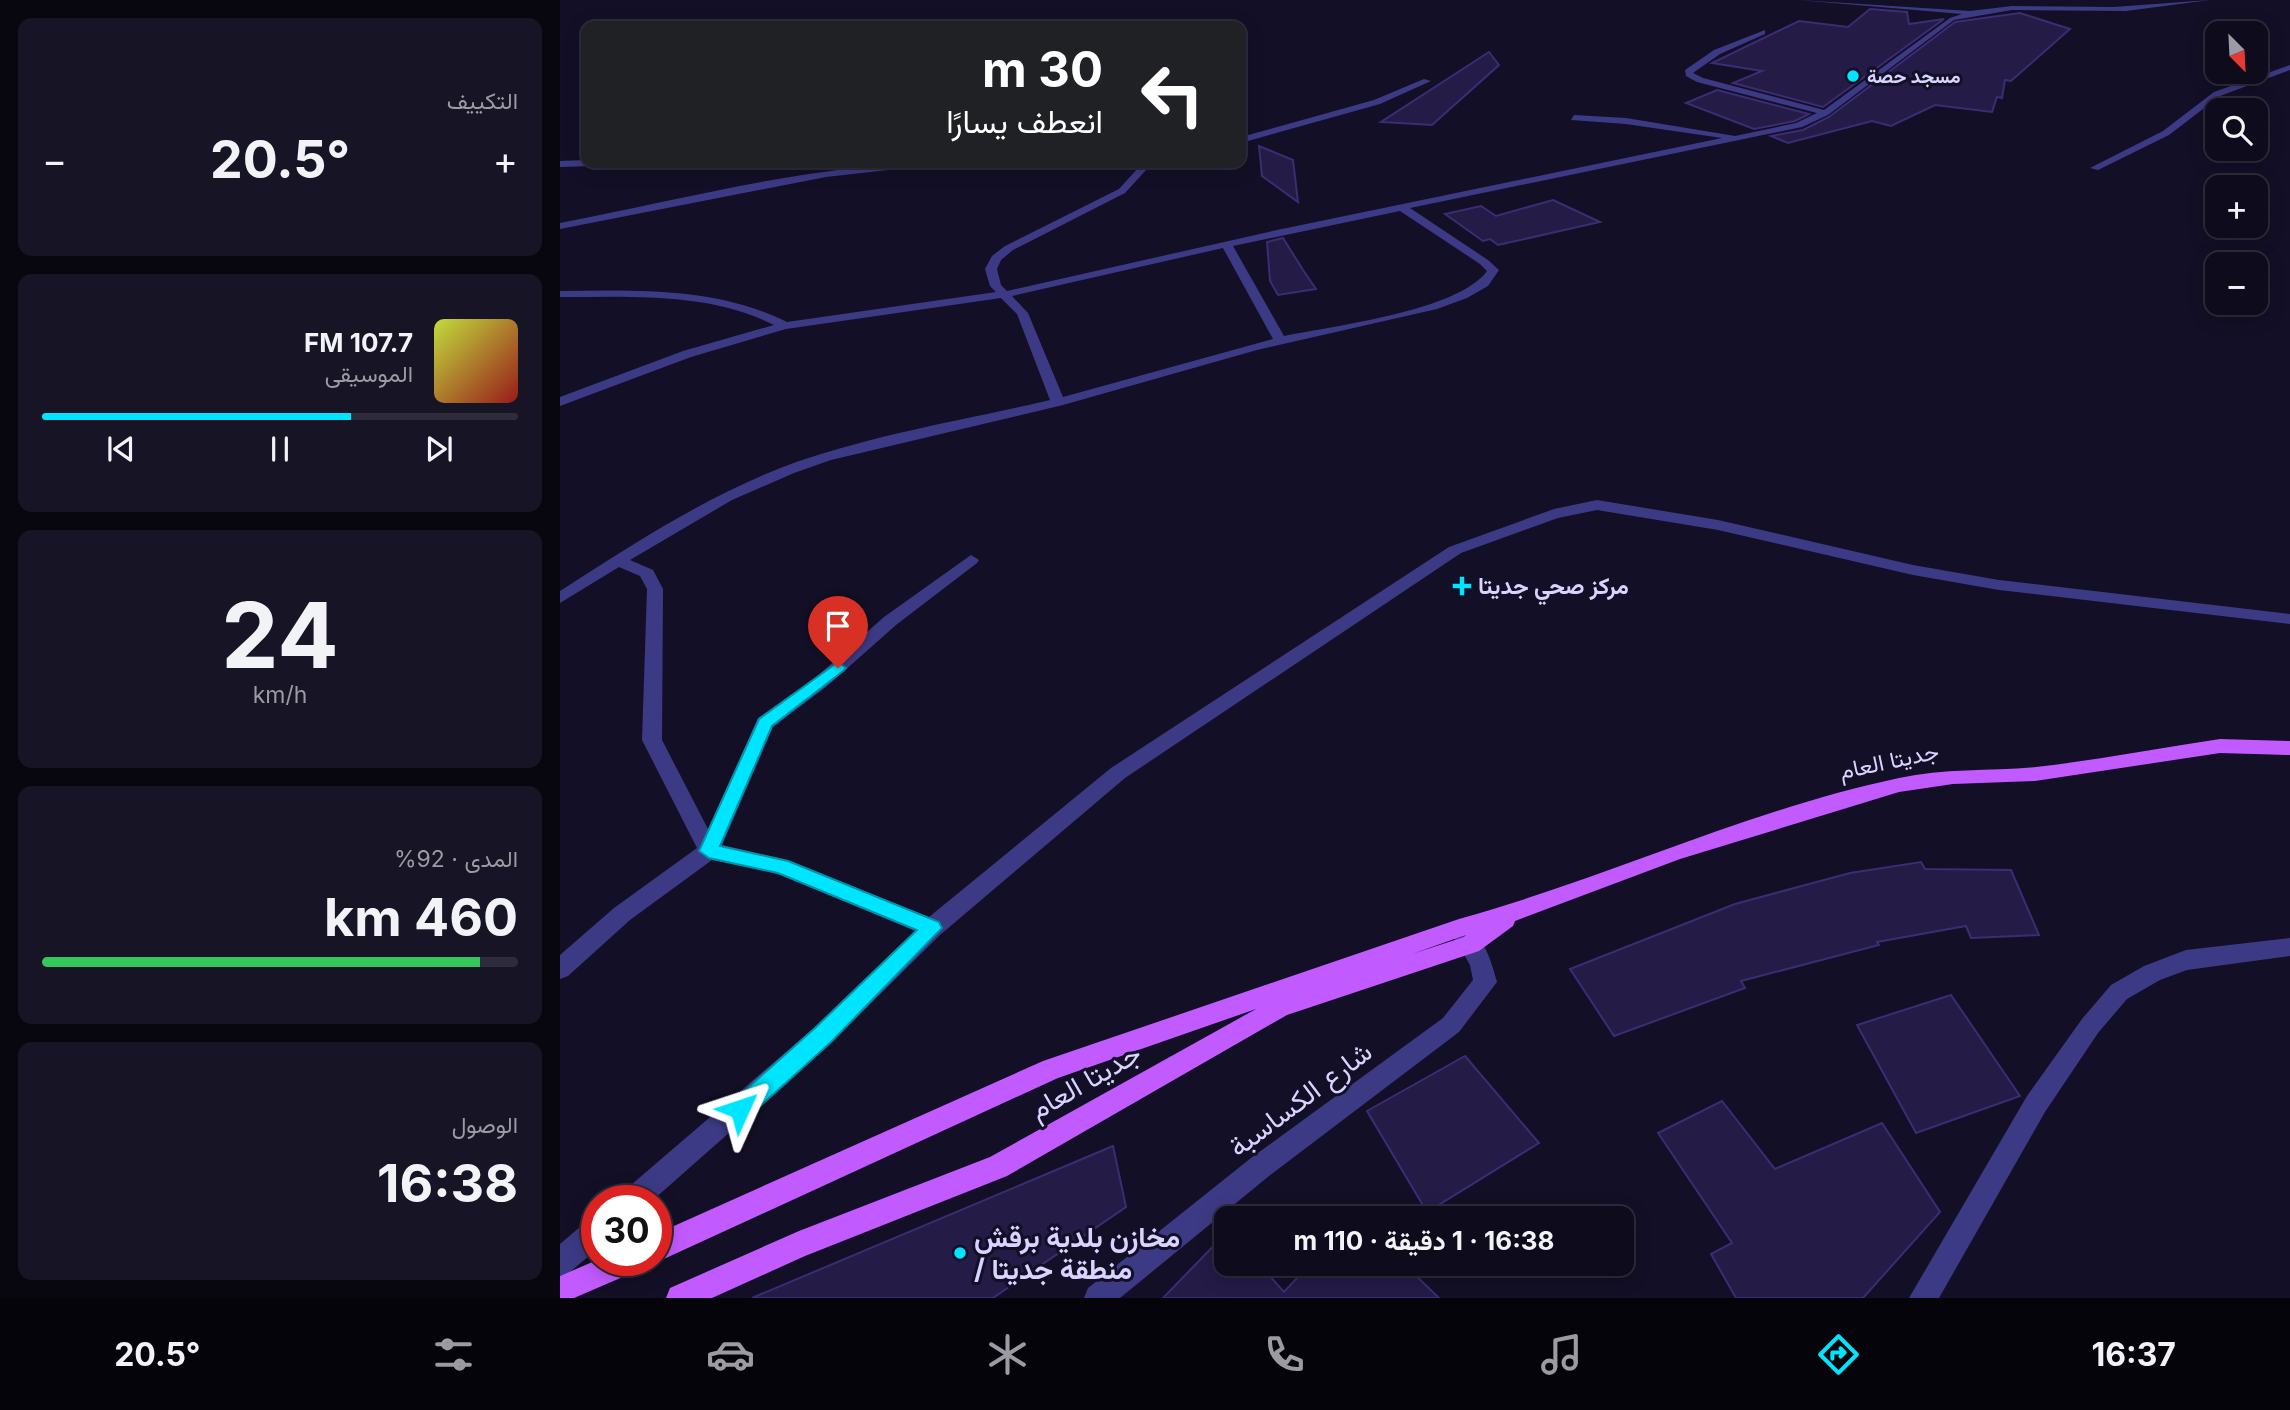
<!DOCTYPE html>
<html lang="ar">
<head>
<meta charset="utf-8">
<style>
	body { margin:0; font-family:Inter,Vazirmatn,sans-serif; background:#171425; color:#f1f3f6; direction:rtl; height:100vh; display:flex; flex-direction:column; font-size:26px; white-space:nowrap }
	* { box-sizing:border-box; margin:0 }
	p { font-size:23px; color:#9b9ba3 }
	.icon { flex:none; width:38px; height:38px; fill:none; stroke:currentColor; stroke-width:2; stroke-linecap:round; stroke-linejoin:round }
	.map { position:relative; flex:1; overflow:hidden; direction:ltr }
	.drawer { display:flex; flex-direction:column; gap:18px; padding:18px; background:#08060f; width:560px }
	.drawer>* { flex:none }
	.top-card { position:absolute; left:21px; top:21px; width:665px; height:147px; border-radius:14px; box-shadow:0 4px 18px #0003,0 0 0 2px #2e2b3b; direction:rtl; background:#202124; color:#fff; overflow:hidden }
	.needle { width:46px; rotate:156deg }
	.buttons { position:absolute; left:1645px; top:21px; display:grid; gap:14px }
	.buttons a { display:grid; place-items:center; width:63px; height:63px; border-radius:14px; background:#0e0b1c; box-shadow:0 4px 18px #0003,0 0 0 2px #2e2b3b; font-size:35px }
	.speed { position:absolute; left:21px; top:1185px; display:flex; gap:14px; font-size:35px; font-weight:700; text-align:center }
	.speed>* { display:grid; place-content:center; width:91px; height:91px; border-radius:50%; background:#0e0b1c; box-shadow:0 4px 18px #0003,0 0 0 2px #2e2b3b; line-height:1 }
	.speed .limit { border:10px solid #d22; background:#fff; color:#111 }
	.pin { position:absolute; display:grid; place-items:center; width:60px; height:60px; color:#fff; margin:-72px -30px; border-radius:50% 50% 50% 0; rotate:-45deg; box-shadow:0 0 7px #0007 }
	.pin .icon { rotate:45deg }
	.me { position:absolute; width:77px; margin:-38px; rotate:48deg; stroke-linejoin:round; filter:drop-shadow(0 0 5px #0008) }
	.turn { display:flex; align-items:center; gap:24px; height:147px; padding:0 28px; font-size:32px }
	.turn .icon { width:91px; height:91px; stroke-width:2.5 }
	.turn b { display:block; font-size:49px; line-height:60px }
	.big { font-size:52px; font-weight:700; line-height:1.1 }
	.drawer .card { flex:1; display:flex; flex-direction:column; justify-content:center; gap:10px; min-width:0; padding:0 24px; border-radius:14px; background:#171425 }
	.drawer .dial { align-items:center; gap:0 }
	.dial b { font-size:91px; line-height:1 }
	.song { display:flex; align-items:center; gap:21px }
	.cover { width:84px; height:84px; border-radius:10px; background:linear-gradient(135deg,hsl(70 70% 55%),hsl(0 70% 35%)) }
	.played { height:7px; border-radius:4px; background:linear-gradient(90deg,#00e5ff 65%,#2e2b3b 65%) }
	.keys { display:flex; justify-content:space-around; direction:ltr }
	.heat { display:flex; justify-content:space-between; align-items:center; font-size:38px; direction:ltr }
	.charge { height:10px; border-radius:5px; background:linear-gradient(90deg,#34c759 92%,#2e2b3b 0) }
	.trip { position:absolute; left:654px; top:1206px; width:420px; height:70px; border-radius:14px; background:#0e0b1c; box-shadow:0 4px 18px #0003,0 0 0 2px #2e2b3b; font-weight:700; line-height:70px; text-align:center; direction:rtl }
	.tab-bar { display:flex; height:112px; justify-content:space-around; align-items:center; background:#06040b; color:#9b9ba3 }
	.tab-bar .icon { width:49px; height:49px }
	.tab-bar .selected { color:#00e5ff }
	.tab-bar b { font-size:32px; color:#f1f3f6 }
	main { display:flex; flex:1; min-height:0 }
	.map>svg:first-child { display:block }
	.building { fill:#241b47; stroke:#3b2d73; stroke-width:2 }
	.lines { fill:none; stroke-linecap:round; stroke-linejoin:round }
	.minor { fill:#3d3a85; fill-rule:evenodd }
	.tertiary { fill:#3d3a85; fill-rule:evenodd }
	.primary { fill:#c25bff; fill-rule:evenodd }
	.route { fill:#00e5ff; stroke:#0095a6; stroke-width:2 }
	.poi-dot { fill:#00e5ff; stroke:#130f26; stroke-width:2.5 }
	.labels { text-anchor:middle; stroke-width:6; stroke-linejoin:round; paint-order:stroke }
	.far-poi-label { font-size:19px; font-weight:bold; fill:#d9d4ff; stroke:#130f26; text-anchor:start }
	.poi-label { font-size:23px; font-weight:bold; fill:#d9d4ff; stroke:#130f26; text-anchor:start }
	.street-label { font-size:23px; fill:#d9d4ff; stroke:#130f26 }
	.near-street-label { font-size:28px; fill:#d9d4ff; stroke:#130f26 }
	.near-poi-label { font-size:28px; font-weight:bold; fill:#d9d4ff; stroke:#130f26; text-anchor:start }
</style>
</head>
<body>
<main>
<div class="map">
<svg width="1730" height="1298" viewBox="0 0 1730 1298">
	<rect width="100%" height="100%" fill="#130f26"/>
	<path class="building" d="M1310 9 1347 12 1349 24 1384 19 1263 107 1173 83 1202 71 1152 63 1239 21 1288 27Z
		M1460 13 1510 29 1451 81 1445 80 1442 98 1437 97 1432 112 1375 105 1331 126 1312 121 1228 143 1211 136 1243 130 1269 117 1395 22Z
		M929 52 939 65 872 125 821 122Z
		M1157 90 1249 114 1235 121 1194 129 1126 103Z
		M699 146 733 160 738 202 702 176Z
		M993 200 1040 222 938 245 930 239 923 241 885 214 921 206 936 216Z
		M723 238 743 270 756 289 718 295 710 281 707 242Z
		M1361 862 1365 869 1451 870 1479 935 1411 938 1406 926 1317 942 1319 945 1181 981 1185 988 1054 1036 1010 969 1175 904 1290 873Z
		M1391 995 1460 1096 1356 1133 1297 1025Z
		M905 1056 979 1143 867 1212 807 1111Z
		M1162 1101 1215 1169 1322 1123 1380 1212 1303 1298H1176L1151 1254 1172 1243 1098 1133Z
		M553 1146 566 1207 433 1298H192Z
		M667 1232V1264H699L724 1292 750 1264H844L879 1298H603Z"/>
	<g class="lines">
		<path class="minor" d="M1238 0 1410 11 1452 6 1554 7 1650 0 1566 11 1452 10 1394 20 1268 115 1242 127 850 208 928 260 939 270 928 286 907 298 877 309 697 350 503 405 271 460 234 473 172 500 70 560 93 570 103 589 102 740 148 829 198 718 254 679 324 617 411 555 419 560 417 563 336 625 266 687 213 727 162 845 228 860 369 917 551 768 889 547 994 509 1037 500 1158 520 1353 565 1439 580 1730 614V624L1439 590 1353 575 1158 530 1037 510 998 518 901 553 565 778 380 935 271 1043 93 1200H60L64 1191 255 1027 355 931 218 874 152 860 70 920 8 976 0 979V955L54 908 137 848 82 740 87 589 80 576 59 567 0 603V591C72 545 143 498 223 467 309 435 401 421 490 400L457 314 441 298 226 329 131 357 0 406V397L123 351 214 325C149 292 71 297 0 297V291C76 290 157 287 227 322L436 292 430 286 425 269 432 256 445 246 559 189 578 168 565 163 587 165V169L565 193 453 250 441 260 437 269 441 285 447 291 717 230 1162 138 1066 124 1011 120 1014 115 1066 118 1175 136 1236 123 1257 113 1137 82 1126 76 1125 70 1154 50 1205 30V34L1160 54 1133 73 1143 78 1264 110 1390 18 1402 14ZM840 211 920 264 927 271C898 311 773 326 724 336L673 246ZM663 248 713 339 503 397 468 313 452 296Z
			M1730 65V70L1660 96 1609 135 1538 170 1530 168 1603 131 1654 92Z
			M864 79 871 81 820 104 681 143V137L814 100Z
			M26 160V163H40L35 166 0 167V161Z
			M423 163 418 166 328 170 266 177 0 229V223C139 196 281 156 423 163Z
			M1730 938V956L1627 970 1600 980 1567 999 1538 1033 1485 1112 1379 1298H1349L1467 1096 1522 1019 1551 985 1584 966 1626 950Z
			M37 1218V1249L10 1272 0 1276V1244L27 1221Z"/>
		<path class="tertiary" d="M903 925C923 932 932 963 937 982L899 1032 709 1176 560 1298H524L528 1288 691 1158 883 1018 913 980 910 965 892 934 895 927Z"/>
		<path class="primary" d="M1660 739 1730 741V755L1660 753 1475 781 1393 784 1339 792 1120 859 955 921 953 926 919 951 727 1015 447 1176 245 1256 152 1298H106L110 1288 239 1231 430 1157 696 1009 498 1078 106 1258 96 1262 92 1260H96V1234L483 1061 899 919C1047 878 1188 810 1339 778 1384 768 1430 771 1476 767 1538 760 1599 748 1660 739ZM906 935 904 937 852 954 900 937Z
			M37 1260H83L79 1270 14 1298H0V1276Z"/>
	</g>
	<path class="route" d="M278 662 286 668 283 671 212 726 160 846 228 861 379 922 382 928 271 1042 188 1117 180 1120 172 1117 169 1109 172 1102 255 1028 357 930 218 873 149 858 139 851 199 719Z"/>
	<g class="poi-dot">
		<circle cx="1293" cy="76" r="7"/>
		<path d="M898.5 575.5h7v7h7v7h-7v7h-7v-7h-7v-7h7z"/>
		<circle cx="400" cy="1253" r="7"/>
	</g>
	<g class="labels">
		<g class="far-poi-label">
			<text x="1307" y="83">مسجد حصة</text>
		</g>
		<g class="poi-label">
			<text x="918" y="594">مركز صحي جديتا</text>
		</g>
		<g class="street-label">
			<text transform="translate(1329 761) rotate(-12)" y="8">جديتا العام</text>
		</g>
		<g class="near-street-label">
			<text transform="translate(525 1081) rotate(-30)" y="10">جديتا العام</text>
			<text transform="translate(740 1099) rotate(-37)" y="10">شارع الكساسبة</text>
		</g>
		<g class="near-poi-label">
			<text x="414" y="1247">مخازن بلدية برقش<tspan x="414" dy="32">/ منطقة جديتا</tspan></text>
		</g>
	</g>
</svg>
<div class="buttons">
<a><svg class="needle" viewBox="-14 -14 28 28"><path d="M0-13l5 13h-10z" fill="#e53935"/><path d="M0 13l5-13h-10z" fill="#9b9ba3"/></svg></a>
<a><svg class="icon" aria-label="search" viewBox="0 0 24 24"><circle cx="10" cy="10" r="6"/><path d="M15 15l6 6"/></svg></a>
<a>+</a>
<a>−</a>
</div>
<div class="speed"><div class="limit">30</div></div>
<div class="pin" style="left:278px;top:668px;background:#d93025"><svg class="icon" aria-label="arrive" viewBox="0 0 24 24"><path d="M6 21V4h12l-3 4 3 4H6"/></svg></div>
<svg class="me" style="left:180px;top:1109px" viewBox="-20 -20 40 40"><path d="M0-17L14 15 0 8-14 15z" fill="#00e5ff" stroke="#fff" stroke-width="4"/></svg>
<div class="trip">16:38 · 1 دقيقة · 110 m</div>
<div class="top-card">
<div class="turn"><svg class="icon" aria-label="left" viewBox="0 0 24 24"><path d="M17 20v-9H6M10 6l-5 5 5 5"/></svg><div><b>30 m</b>انعطف يسارًا</div></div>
</div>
</div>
<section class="drawer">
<div class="card"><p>التكييف</p>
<div class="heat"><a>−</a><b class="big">20.5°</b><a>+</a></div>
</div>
<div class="card">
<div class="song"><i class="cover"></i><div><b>107.7 FM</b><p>الموسيقى</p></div></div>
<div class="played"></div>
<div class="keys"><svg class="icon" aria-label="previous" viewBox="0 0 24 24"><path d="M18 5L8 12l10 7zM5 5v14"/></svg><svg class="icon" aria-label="pause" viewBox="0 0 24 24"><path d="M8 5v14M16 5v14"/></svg><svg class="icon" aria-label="next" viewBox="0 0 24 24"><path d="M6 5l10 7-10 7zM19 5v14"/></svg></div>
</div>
<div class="card dial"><b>24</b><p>km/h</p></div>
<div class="card"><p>المدى · 92%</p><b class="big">460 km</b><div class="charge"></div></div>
<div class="card"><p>الوصول</p><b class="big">16:38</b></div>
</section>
</main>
<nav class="tab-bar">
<b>16:37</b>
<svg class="icon selected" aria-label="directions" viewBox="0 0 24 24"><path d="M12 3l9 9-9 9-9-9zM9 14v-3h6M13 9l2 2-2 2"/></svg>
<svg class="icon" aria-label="music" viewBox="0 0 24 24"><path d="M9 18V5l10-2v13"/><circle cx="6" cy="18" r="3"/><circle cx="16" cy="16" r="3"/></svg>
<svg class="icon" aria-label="phone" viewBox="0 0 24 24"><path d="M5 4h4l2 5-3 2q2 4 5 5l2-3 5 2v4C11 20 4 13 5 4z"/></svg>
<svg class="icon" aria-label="climate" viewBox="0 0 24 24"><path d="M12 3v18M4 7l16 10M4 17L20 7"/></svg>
<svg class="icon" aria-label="car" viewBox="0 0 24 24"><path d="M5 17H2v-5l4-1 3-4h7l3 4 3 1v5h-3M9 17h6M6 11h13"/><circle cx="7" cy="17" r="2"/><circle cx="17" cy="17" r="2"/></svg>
<svg class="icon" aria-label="filters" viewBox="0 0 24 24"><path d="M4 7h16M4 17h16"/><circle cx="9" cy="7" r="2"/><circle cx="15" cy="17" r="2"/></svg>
<b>20.5°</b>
</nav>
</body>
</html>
